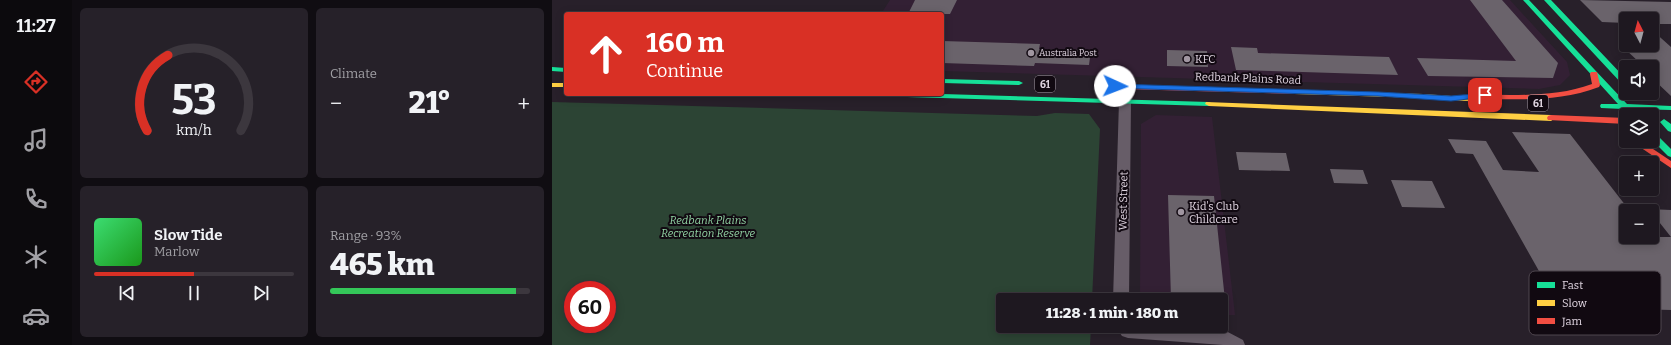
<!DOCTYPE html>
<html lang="en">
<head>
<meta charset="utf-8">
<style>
	body { margin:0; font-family:Bitter,serif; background:#262129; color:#f1f3f6; height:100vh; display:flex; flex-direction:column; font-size:15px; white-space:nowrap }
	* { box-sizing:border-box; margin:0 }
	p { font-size:13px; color:#a1a0a5 }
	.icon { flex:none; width:22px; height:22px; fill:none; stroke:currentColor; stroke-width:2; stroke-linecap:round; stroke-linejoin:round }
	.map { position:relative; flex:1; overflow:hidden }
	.sheet { display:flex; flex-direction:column; gap:8px; padding:8px; background:#100d12; width:480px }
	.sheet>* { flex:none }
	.hud { position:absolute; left:12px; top:12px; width:380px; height:84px; border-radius:4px; box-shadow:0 2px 10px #0003,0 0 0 1px #3c373e; background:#d93025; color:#fff; overflow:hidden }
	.needle { width:26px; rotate:354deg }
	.fabs { position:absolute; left:1067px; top:12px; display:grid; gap:8px }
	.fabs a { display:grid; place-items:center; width:40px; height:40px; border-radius:4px; background:#1e1820; box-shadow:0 2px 10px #0003,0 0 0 1px #3c373e; font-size:20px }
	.speed { position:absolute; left:12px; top:281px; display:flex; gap:8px; font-size:20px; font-weight:700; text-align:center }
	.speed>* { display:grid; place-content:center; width:52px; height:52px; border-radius:50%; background:#1e1820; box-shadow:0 2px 10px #0003,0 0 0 1px #3c373e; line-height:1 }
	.speed .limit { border:6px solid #d22; background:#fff; color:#111 }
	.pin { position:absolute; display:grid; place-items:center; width:34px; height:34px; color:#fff; margin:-17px; border-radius:8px; box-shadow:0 2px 6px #0006 }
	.me { position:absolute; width:44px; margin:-22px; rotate:92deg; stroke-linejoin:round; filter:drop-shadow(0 0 3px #0008) }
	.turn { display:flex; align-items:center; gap:14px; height:84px; padding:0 16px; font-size:18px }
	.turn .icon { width:52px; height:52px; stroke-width:2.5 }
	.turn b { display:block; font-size:28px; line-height:34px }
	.big { font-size:30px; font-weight:800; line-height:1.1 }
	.sheet .tile { flex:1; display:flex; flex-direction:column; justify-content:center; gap:6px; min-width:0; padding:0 14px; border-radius:6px; background:#262129 }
	.sheet .dial { align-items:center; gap:0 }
	.dial svg { height:104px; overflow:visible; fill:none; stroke:#3c373e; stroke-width:7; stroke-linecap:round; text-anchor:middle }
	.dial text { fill:#f1f3f6; stroke:none }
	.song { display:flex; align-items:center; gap:12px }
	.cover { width:48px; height:48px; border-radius:6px; background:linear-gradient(135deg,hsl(140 70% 55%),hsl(120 70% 35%)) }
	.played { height:4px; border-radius:2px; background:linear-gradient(90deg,#d93025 50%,#3c373e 50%) }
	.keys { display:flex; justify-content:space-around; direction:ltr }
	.heat { display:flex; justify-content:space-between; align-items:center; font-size:22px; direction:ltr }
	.charge { height:6px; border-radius:3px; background:linear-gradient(90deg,#34c759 93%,#3c373e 0) }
	.sheet .tiles { flex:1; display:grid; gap:8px; grid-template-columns:repeat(2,1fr) }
	.trip { position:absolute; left:444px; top:293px; width:232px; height:40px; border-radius:4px; background:#1e1820; box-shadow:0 2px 10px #0003,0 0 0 1px #3c373e; font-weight:800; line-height:40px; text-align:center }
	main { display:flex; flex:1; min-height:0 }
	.tabs { display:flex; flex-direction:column; width:72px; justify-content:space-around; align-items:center; background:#0c0a0d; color:#a1a0a5 }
	.tabs .icon { width:28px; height:28px }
	.tabs .current { color:#d93025 }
	.tabs b { font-size:18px; color:#f1f3f6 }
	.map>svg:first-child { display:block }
	.built { fill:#332034 }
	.green { fill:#2c4434; fill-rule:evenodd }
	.building { fill:#6a636b }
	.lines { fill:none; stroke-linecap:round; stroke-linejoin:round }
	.street { fill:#675d68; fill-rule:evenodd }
	.fast { fill:#16e098; fill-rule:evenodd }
	.slow { fill:#ffcf43; fill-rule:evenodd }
	.jam { fill:#f24e42; fill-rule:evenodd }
	.route { fill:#1a73e8; stroke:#114b97 }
	.poi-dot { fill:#a096a1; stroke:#110911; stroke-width:1.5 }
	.labels { text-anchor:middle; stroke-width:4; stroke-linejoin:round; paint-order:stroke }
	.far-poi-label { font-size:9px; fill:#e0d5e1; stroke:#110911; text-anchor:start }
	.shield { fill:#110911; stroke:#a298a3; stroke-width:1 }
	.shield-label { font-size:10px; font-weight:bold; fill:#e0d5e1 }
	.poi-label { font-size:11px; fill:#e0d5e1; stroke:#110911; text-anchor:start }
	.street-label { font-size:11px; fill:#e0d5e1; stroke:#110911 }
	.park-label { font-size:11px; font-style:italic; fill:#92d4a4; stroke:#110911 }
	.key { fill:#110911; stroke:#4f464f; stroke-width:1 }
	.key-label { font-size:11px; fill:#e0d5e1 }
</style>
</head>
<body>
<main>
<nav class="tabs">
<b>11:27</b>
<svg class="icon current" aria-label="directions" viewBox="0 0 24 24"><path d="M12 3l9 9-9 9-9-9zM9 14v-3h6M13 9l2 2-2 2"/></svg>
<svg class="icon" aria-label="music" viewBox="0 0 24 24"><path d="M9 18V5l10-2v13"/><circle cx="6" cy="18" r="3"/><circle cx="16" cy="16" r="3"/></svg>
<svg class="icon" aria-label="phone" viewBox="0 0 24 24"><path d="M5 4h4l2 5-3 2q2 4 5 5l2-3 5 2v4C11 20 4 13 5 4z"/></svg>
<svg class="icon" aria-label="climate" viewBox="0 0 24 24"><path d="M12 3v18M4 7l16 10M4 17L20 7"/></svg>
<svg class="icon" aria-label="car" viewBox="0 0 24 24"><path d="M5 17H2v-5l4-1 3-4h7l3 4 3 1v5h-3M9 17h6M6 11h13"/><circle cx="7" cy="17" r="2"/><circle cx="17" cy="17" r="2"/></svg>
</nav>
<section class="sheet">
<div class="tiles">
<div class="tile dial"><svg viewBox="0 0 100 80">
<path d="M14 69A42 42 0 1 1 86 69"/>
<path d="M14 69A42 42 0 0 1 30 11" stroke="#d93025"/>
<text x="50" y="56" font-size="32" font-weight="700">53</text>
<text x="50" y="72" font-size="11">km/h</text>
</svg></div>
<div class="tile"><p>Climate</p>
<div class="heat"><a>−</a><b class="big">21°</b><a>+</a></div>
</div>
<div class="tile">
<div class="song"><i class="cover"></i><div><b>Slow Tide</b><p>Marlow</p></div></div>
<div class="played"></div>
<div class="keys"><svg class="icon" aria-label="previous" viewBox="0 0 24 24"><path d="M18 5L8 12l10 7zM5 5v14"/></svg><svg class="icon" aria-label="pause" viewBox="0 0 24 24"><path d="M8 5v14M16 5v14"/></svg><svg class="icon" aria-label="next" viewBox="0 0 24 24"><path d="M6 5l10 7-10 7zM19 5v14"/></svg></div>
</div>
<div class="tile"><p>Range · 93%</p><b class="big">465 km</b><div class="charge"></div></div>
</div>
</section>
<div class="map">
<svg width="1119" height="345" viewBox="0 0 1119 345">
	<rect width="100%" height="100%" fill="#28202a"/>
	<path class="built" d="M338 0H958L1015 62 1018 75 1008 85 987 89 390 71V14H329Z
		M604 115 660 117 683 315H669V300H588L589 124Z"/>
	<path class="green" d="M0 102 485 116 503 113 537 114 548 129 540 300H451V326H539L538 345H0ZM21 290H55V324H21Z"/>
	<path class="building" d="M363 0H405L398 14H356Z
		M918 0H950L1006 63 1001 78 876 76 865 58 964 61Z
		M1028 0 1119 2V24H1100V19H1074V23L1050 22Z
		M1100 30 1119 47V96L1100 78V67H1089L1084 62 1088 63 1072 48H1101Z
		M390 41 488 44 487 49 539 50 537 65 483 63 482 66 390 63Z
		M679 47 705 48 706 53 837 57 846 75 684 70Z
		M615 50 655 51 656 67 615 66Z
		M960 132 1018 134 1074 206V237H1119L1100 213V211L1097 209 1119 210V310L1081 309 1079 306 1005 303 921 154 904 153 896 139 934 141 951 170 987 172Z
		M684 152 734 153 738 171 687 170Z
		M778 169 811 170 816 184 782 183Z
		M839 180 880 181 893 208 850 207Z
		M616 195 662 196 673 300H619Z"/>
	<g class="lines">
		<path class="street" d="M573 98 577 99 579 101 577 300H561L567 101 569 99Z
			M563 326H612L672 330 691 340 693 345H671L576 338 570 336Z"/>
		<path class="fast" d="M971 0H977L1075 104 1119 106V110L1080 109 1083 113 1082 115H1077L1071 109 1049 108 1048 106 1049 104H1066Z
			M992 0H999L1074 79V85H1071Z
			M0 67 14 68V72L0 71Z
			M390 79 467 81 471 83 467 85 390 83Z
			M317 94H390L657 102 661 104 657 106 321 96Z
			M1112 119 1119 124V132L1116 131 1108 122Z
			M1100 132 1103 133 1119 149V157L1116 156 1100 140Z"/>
		<path class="slow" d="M0 83H14V87H0Z
			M739 90 871 94 929 98 933 100 929 102 871 98 742 94 738 92Z
			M654 102 999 115 1003 118 999 121 657 106 653 104Z"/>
		<path class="jam" d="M1039 72H1045L1048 85 1047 87C1002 104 960 98 913 99L909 97 913 95C956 94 999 99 1040 84L1038 74Z
			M569 85 742 90 746 92 742 94 572 89H569Z
			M999 115 1074 118V124L996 120 995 118 996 116Z
			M1079 141H1089L1119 161V168Z"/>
	</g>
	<path class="route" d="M563 84 826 92 899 96 933 93 937 95 933 97 899 101 826 96 560 88V85Z"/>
	<g class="poi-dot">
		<circle cx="479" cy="53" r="4"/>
		<circle cx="635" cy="59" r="4"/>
		<circle cx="629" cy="212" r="4"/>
	</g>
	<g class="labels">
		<g class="far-poi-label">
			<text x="487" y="56">Australia Post</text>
		</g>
		<g class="shield">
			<rect x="483" y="76" width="20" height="16" rx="3"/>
			<rect x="976" y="95" width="20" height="16" rx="3"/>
		</g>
		<g class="shield-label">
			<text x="493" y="88">61</text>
			<text x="986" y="107">61</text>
		</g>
		<g class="poi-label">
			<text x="643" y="63">KFC</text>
			<text x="637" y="210">Kid's Club<tspan x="637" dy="13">Childcare</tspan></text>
		</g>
		<g class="street-label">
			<text transform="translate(696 78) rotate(2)" y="4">Redbank Plains Road</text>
			<text transform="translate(571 201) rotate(-89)" y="4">West Street</text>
		</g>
		<g class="park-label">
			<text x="156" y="224">Redbank Plains<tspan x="156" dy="13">Recreation Reserve</tspan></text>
		</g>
	</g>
	<rect x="977" y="271" width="132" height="64" rx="6" class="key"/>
	<rect x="985" y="282" width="18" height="6" fill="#16e098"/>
	<rect x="985" y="300" width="18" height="6" fill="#ffcf43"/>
	<rect x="985" y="318" width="18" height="6" fill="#f24e42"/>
	<g class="key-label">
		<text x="1010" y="289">Fast</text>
		<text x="1010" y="307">Slow</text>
		<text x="1010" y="325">Jam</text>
	</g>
</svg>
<div class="fabs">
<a><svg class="needle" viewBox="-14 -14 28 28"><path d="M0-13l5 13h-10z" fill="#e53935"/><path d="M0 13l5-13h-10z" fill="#a1a0a5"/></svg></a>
<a><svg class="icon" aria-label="sound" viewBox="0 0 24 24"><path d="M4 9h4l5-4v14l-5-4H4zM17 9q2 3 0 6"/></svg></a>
<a><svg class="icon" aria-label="layers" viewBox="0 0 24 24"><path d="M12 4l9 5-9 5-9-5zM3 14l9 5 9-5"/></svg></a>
<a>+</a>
<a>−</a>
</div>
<div class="speed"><div class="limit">60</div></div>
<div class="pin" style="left:933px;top:95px;background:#d93025"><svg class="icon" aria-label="arrive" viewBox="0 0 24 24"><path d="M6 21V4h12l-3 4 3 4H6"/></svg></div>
<svg class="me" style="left:563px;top:86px" viewBox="-20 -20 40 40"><circle r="19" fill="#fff"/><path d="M0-13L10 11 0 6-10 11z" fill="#1a73e8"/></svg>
<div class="trip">11:28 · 1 min · 180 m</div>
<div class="hud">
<div class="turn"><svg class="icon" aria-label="ahead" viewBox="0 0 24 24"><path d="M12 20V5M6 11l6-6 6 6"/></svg><div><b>160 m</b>Continue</div></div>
</div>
</div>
</main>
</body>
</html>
